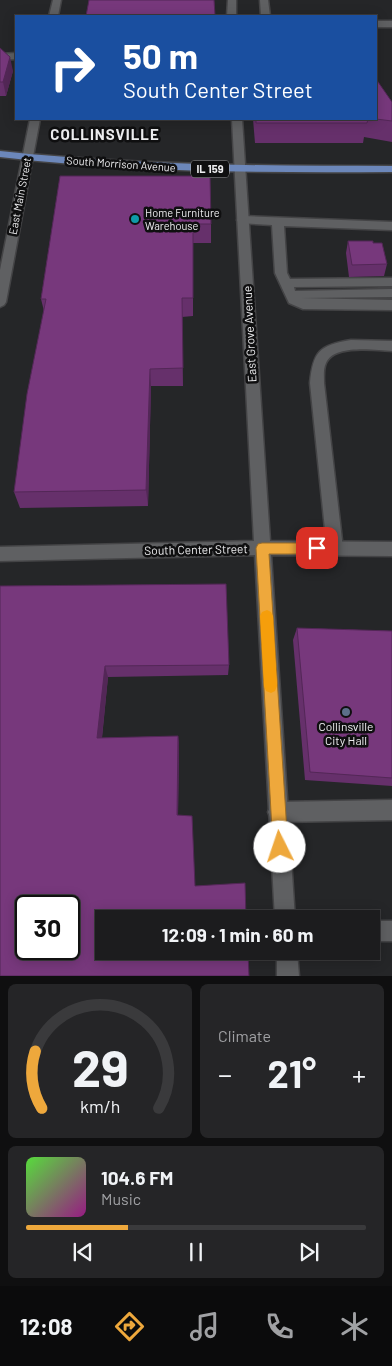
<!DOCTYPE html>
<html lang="en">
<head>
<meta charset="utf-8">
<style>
	body { margin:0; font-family:Barlow,sans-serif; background:#252527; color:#f1f3f6; height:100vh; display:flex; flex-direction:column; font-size:19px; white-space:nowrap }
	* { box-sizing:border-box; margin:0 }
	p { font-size:16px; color:#a0a1a4 }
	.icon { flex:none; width:28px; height:28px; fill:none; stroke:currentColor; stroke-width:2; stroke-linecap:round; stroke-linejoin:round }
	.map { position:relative; height:976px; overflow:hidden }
	.details { display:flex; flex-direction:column; gap:8px; padding:8px; background:#0f0f10; flex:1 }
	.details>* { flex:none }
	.guide { position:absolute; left:15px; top:15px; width:362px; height:105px; border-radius:0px; box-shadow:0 2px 12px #0003,0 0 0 1px #3a3a3c; background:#1a4fa0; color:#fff; overflow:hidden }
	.speed { position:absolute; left:15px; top:895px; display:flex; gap:10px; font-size:25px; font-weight:700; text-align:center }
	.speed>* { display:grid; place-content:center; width:65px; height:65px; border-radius:50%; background:#1c1c1e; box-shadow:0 2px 12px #0003,0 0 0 1px #3a3a3c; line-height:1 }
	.speed .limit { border:2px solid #111; border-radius:8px; background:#fff; color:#111 }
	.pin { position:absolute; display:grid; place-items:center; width:42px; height:42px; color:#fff; margin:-21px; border-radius:10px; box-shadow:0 2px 8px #0006 }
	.me { position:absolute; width:55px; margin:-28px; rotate:356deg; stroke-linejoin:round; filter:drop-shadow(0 0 4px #0008) }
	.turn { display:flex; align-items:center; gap:18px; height:105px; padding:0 25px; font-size:22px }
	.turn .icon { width:65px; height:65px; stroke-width:2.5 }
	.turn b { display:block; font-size:35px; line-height:42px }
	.big { font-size:38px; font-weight:700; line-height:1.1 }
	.details .widget { flex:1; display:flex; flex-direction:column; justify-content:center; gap:8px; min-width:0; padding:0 18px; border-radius:8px; background:#252527 }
	.details .dial { align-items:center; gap:0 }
	.dial svg { height:130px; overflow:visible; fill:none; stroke:#3a3a3c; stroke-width:7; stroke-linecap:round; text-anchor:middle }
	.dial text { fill:#f1f3f6; stroke:none }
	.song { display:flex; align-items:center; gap:15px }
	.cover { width:60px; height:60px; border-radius:8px; background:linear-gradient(135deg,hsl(110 70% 55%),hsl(310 70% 35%)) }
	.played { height:5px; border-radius:2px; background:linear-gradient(90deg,#eea83c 30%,#3a3a3c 30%) }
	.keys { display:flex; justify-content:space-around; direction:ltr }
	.heat { display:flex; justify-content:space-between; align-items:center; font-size:28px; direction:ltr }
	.details .tiles { flex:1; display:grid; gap:8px; grid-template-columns:1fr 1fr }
	.widget:last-child { grid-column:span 2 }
	.trip { position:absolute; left:95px; top:910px; width:285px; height:50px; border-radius:0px; background:#1c1c1e; box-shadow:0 2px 12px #0003,0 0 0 1px #3a3a3c; font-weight:700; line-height:50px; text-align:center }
	.tab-bar { display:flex; height:80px; justify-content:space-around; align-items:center; background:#0b0b0c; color:#a0a1a4 }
	.tab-bar .icon { width:35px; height:35px }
	.tab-bar .on { color:#eea83c }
	.tab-bar b { font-size:22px; color:#f1f3f6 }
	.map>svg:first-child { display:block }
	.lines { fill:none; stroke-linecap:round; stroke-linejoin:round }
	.lane-casing { stroke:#444446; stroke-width:3 }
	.street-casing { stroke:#444446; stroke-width:3 }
	.secondary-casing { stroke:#444446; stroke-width:3 }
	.primary-casing { stroke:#444446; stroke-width:3 }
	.lane { fill:#5f6062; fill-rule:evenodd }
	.street { fill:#5f6062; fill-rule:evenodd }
	.secondary { fill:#5f6062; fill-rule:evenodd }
	.primary { fill:#6c87ba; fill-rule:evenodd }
	.wall { fill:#66306b }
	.shaded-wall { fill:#532757 }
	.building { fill:#77387c; stroke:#532757; fill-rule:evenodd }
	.route { fill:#eea83c; stroke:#9b6d27 }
	.slow { fill:#f59e0b }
	.culture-dot { fill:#0f9aa8; stroke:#0f0f10; stroke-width:2 }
	.service-dot { fill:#5c6f8a; stroke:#0f0f10; stroke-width:2 }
	.labels { text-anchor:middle; stroke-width:5; stroke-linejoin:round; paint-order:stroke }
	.far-street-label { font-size:11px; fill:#ededef; stroke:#0f0f10 }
	.shield { fill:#0f0f10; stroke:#aaaaac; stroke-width:1 }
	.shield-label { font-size:11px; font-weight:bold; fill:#ededef }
	.far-poi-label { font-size:11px; fill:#ededef; stroke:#0f0f10; text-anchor:start }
	.street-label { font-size:12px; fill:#ededef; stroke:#0f0f10 }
	.poi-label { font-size:12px; fill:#ededef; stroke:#0f0f10 }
	.far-district-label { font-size:15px; font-weight:bold; letter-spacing:1px; fill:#ededef; stroke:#0f0f10 }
</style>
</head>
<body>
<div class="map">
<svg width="392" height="976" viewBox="0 0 392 976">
	<rect width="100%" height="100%" fill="#252628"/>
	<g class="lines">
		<defs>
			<path id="lane" d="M260 0H268L270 16H261Z
				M376 21H392V27H376Z
				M16 53V59L0 60V54Z
				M243 216 392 222V230L284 226 287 273 290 279 392 278V286L294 287 295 291 392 289V297L302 298 392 300V310L303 309 289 303 275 273 272 225 239 223 237 220 239 217Z
				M351 340 392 341V351C375 350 334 344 326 363 323 369 324 377 324 383L343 549 341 554 335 556 329 554 327 549 310 383C313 352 319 345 351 340Z
				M392 800V820L278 822 271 819 268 812 271 805 278 802Z
				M371 921H392V941H371Z"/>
			<path id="street" d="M228 0H236V16H227Z
				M232 119H242L270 541 392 542V556L271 555 295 919H275L255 555 0 561V547L254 541Z
				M277 951H297L299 976H277Z"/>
			<path id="secondary" d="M53 0H61L58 16H49Z
				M30 119H40L6 302 4 305 0 307V270Z"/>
			<path id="primary" d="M0 151C130 165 261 166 392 166V172C261 173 130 172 0 157Z"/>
		</defs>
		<use href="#lane" class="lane-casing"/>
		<use href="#street" class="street-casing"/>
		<use href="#secondary" class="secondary-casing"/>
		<use href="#primary" class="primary-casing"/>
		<use href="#lane" class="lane"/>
		<use href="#street" class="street"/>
		<use href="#secondary" class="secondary"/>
		<use href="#primary" class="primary"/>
	</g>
	<path class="wall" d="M214 0 215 16H86Z
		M0 48 13 71 6 96H0Z
		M392 102V142L364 137 363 143H255L253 119H376Z
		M60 176 211 224V243H193V316L182 317 183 386H151L148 506 20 508 14 492 44 311 41 299Z
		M348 241 373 243 387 264 384 276 349 277 346 253Z
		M0 586 229 665 228 675 108 677 102 738 178 736 179 745 178 815 195 886 249 976Z
		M297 628 392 631V786L305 780 293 640Z"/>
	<path class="shaded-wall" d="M10 57 13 71 6 96 3 82Z
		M150 369 151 386 148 506 146 490Z
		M105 666 108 677 101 746 97 738Z
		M178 736 179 745 178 820 177 815Z"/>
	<path class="building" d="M89 0H214L215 15H170V16H86Z
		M0 48 10 57 3 82H0Z
		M376 79 392 102V121L376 119Z
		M256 119H368L367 123H256Z
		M60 176H210L211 224H193V298H182L183 368 150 369 146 490 14 492 27 394 46 299H41Z
		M348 241H373V243H382L387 264 352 265Z
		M226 584 229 665 105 666 97 738 178 736 177 815 192 816 195 886 245 883 246 919H104V951H248L249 976H0V586ZM26 906H69V949H26Z
		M297 628 392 631V778L310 772Z"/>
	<path class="route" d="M262 543H317L321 545 323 548 321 552 317 554H269L288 847 285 852 280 855 275 852 273 847 256 548 258 544Z"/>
	<path class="slow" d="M267 610 271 612 273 616 277 686 275 691 271 693 266 691 264 686 260 616 262 612Z"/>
	<circle class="culture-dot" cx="135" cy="219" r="5"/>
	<circle class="service-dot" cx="346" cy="712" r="5"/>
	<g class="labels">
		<g class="far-street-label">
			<text transform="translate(121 164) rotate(4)" y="4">South Morrison Avenue</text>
			<text transform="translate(20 196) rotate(-79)" y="4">East Main Street</text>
		</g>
		<rect class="shield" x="191" y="160.5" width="38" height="17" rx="4"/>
		<g class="shield-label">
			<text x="210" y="173">IL 159</text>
		</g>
		<g class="far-poi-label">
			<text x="145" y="217">Home Furniture<tspan x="145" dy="13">Warehouse</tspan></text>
		</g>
		<g class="street-label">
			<text transform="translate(250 334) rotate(-93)" y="4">East Grove Avenue</text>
			<text transform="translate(196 550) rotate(-1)" y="4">South Center Street</text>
		</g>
		<g class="poi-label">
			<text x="346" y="731">Collinsville<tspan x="346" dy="14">City Hall</tspan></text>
		</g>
		<g class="far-district-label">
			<text x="105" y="140">COLLINSVILLE</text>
		</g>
	</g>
</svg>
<div class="speed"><div class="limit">30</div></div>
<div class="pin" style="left:317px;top:548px;background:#d93025"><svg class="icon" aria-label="arrive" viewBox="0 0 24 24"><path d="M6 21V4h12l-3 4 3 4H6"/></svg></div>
<svg class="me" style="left:280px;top:847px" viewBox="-20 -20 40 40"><circle r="19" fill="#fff"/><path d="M0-13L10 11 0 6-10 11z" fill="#eea83c"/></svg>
<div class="trip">12:09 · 1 min · 60 m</div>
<div class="guide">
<div class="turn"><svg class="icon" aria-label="right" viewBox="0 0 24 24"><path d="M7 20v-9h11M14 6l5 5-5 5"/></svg><div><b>50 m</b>South Center Street</div></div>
</div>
</div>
<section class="details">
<div class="tiles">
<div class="widget dial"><svg viewBox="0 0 100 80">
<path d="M14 69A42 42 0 1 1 86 69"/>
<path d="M14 69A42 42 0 0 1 10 34" stroke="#eea83c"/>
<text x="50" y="56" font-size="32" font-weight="700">29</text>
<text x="50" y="72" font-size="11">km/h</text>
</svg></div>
<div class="widget"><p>Climate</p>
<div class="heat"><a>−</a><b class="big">21°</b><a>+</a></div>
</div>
<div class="widget">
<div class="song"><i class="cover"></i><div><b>104.6 FM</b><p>Music</p></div></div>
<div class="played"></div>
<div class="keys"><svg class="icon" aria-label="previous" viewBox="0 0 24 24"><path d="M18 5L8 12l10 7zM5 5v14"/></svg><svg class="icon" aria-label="pause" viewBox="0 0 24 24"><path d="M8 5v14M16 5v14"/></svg><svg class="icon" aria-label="next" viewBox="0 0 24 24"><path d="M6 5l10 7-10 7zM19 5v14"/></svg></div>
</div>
</div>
</section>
<nav class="tab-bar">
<b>12:08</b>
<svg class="icon on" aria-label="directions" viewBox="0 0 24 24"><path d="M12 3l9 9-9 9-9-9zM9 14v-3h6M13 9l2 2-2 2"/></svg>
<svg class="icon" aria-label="music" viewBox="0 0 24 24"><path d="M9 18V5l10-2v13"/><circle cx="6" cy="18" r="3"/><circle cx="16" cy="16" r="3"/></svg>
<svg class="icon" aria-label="phone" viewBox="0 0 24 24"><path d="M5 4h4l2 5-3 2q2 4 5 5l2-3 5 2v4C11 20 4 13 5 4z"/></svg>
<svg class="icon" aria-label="climate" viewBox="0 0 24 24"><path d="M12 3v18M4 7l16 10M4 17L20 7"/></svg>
</nav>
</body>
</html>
